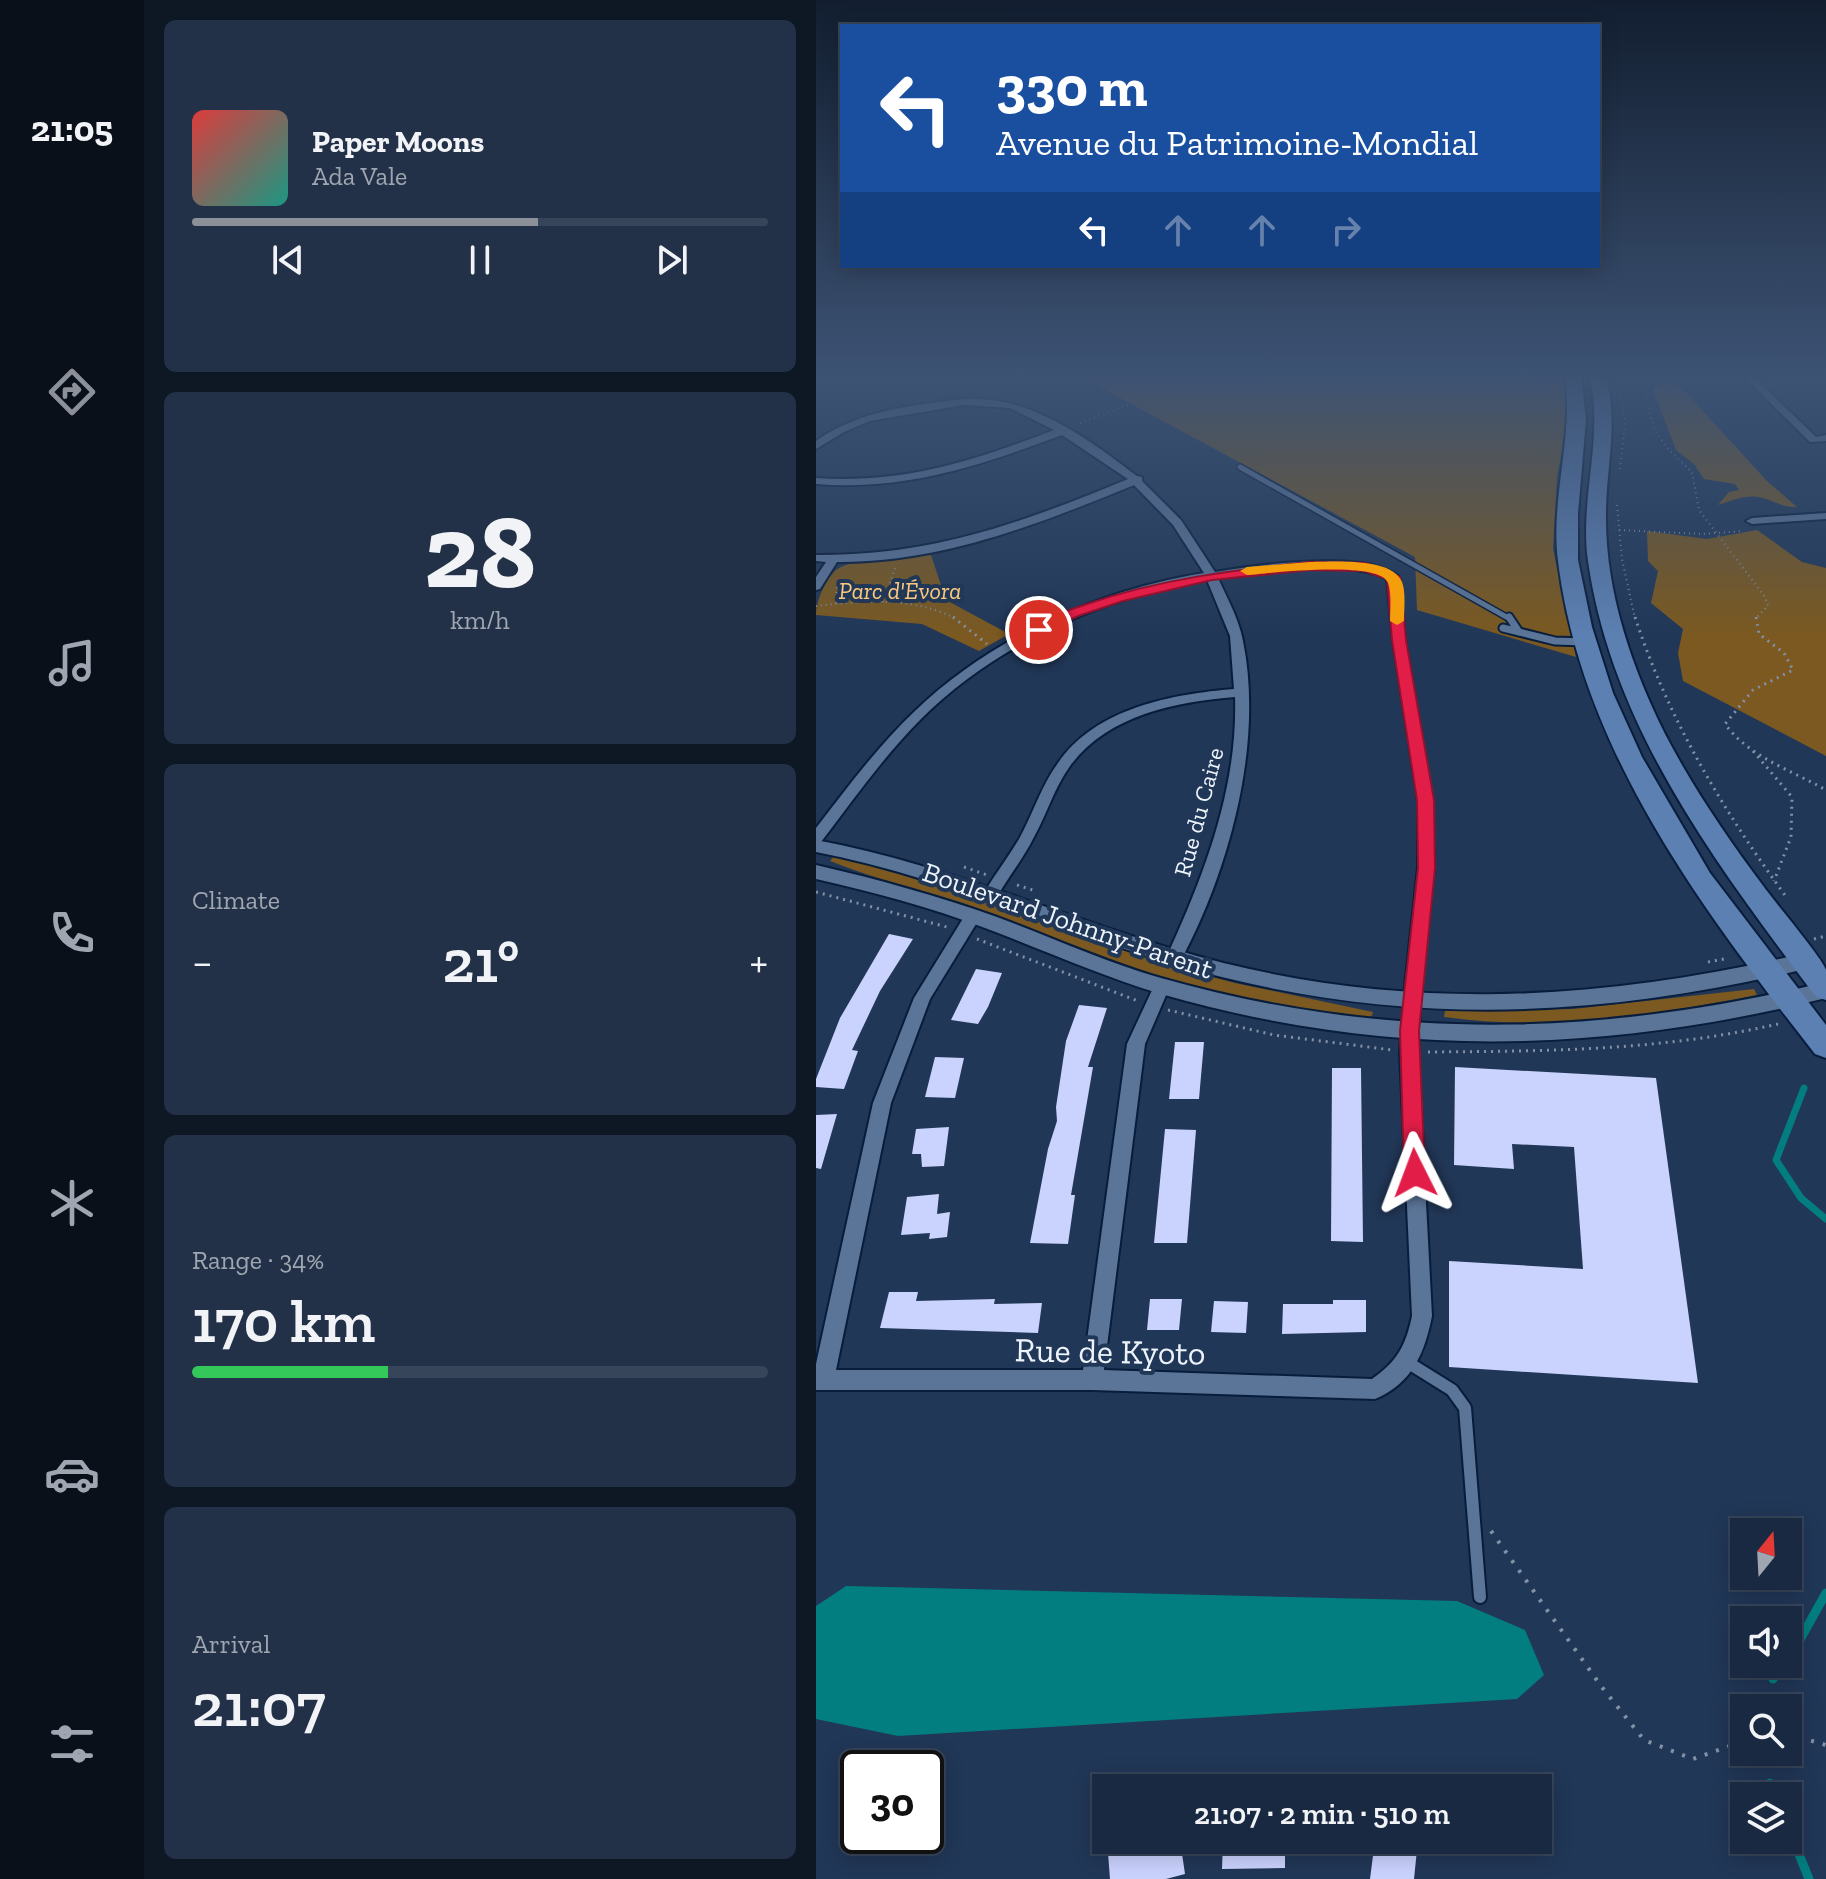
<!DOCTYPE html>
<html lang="en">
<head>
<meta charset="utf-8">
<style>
	body { margin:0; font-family:"Zilla Slab",serif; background:#223148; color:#f1f3f6; height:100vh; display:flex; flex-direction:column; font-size:30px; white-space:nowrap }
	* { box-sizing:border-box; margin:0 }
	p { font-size:26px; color:#9fa6b1 }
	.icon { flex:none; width:44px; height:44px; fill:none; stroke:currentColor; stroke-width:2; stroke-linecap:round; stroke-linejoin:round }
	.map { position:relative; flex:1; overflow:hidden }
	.side { display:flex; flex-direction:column; gap:20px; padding:20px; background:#0e1724; width:672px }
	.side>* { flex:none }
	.top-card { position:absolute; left:24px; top:24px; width:760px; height:244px; border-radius:0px; box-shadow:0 4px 20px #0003,0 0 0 2px #37455a; background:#1a4fa0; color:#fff; overflow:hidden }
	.needle { width:52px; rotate:18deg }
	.buttons { position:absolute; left:914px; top:1518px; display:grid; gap:16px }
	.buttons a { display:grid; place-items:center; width:72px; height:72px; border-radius:0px; background:#192941; box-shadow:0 4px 20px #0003,0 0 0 2px #37455a; font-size:40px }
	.speed { position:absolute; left:24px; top:1750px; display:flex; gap:16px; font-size:40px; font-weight:700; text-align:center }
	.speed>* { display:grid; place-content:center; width:104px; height:104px; border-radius:50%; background:#192941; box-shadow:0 4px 20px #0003,0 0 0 2px #37455a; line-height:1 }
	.speed .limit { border:4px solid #111; border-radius:12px; background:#fff; color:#111 }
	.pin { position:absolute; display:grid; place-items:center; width:68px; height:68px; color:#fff; margin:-34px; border:4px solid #fff; border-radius:50%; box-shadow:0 2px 8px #0007 }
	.me { position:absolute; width:88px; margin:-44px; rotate:357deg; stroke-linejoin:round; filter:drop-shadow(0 0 6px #0008) }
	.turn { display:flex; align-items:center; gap:28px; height:168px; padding:0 24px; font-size:36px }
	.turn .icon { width:104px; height:104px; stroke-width:2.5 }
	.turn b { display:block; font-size:56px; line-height:68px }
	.lanes { display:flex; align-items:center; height:76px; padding:0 24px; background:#0003; justify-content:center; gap:40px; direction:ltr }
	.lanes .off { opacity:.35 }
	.big { font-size:60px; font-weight:600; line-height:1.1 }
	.side .widget { flex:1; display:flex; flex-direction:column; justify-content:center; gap:12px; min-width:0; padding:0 28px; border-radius:12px; background:#223148 }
	.side .dial { align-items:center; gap:0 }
	.dial b { font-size:104px; line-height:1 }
	.song { display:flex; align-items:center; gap:24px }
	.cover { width:96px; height:96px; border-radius:12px; background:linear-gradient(135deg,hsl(0 70% 55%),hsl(170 70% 35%)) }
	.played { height:8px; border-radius:4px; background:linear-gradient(90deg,#8c9099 60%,#37455a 60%) }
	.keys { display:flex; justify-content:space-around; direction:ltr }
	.heat { display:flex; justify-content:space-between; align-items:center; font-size:44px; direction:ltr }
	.charge { height:12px; border-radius:6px; background:linear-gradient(90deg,#34c759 34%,#37455a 0) }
	.trip { position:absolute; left:276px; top:1774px; width:460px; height:80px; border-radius:0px; background:#192941; box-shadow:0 4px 20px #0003,0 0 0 2px #37455a; font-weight:600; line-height:80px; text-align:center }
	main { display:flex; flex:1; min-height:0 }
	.menu { display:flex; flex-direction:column; width:144px; justify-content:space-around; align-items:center; background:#0a101a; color:#9fa6b1 }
	.menu .icon { width:56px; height:56px }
	.menu .active { color:#8c9099 }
	.menu b { font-size:36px; color:#f1f3f6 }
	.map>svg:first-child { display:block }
	.green { fill:#7b5920 }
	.water { fill:#027e81 }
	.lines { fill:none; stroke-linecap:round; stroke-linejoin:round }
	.stream-far1 { stroke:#027e81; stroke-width:7 }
	.stream { stroke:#027e81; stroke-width:9 }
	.building { fill:#cad2fe }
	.service-far2-casing { stroke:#081d3b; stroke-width:8 }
	.service-far1-casing { stroke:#081d3b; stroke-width:11 }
	.service-casing { stroke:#081d3b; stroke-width:16 }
	.minor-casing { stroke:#081d3b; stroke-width:4 }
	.tertiary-casing { stroke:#081d3b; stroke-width:4 }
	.trunk-casing { stroke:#081d3b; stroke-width:4 }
	.path-far2 { stroke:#8391a6; stroke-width:2; stroke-dasharray:1 4; stroke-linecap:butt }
	.path-far1 { stroke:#8391a6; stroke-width:3; stroke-dasharray:2 5; stroke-linecap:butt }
	.path { stroke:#8391a6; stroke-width:4; stroke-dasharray:3 9; stroke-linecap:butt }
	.service-far2 { stroke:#5b7598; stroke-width:5 }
	.service-far1 { stroke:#5b7598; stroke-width:7 }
	.service { stroke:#5b7598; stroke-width:12 }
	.minor { fill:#5b7598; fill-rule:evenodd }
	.tertiary { fill:#5b7598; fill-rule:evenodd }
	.trunk { fill:#5c80b2; fill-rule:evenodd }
	.route { fill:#e11d48; stroke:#92132f; stroke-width:2 }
	.slow { fill:#f59e0b }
	.labels { text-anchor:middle; stroke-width:8; stroke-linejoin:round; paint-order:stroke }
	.far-park-label { font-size:24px; font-style:italic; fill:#fbc97d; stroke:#213757 }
	.far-street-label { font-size:24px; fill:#edf3fb; stroke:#213757 }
	.street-label { font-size:28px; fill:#edf3fb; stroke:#213757 }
	.near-street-label { font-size:34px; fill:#edf3fb; stroke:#213757 }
</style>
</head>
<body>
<main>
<nav class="menu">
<b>21:05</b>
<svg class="icon active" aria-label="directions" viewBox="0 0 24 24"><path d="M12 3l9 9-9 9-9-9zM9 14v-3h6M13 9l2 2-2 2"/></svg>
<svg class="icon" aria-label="music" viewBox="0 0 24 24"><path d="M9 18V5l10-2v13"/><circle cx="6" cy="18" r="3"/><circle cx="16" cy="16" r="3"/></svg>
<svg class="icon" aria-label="phone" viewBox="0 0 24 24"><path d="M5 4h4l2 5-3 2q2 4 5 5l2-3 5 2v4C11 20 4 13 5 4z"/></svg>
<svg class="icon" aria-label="climate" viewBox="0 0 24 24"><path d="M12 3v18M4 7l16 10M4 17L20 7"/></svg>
<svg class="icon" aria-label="car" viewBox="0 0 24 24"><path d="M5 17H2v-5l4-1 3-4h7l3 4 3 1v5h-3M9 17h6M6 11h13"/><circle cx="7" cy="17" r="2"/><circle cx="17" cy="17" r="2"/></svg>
<svg class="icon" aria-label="filters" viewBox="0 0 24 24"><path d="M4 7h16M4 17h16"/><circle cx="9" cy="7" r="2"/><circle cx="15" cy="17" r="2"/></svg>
</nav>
<section class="side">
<div class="widget">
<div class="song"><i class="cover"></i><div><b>Paper Moons</b><p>Ada Vale</p></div></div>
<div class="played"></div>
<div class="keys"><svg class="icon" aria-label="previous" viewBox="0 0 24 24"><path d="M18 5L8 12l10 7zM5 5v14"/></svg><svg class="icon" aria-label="pause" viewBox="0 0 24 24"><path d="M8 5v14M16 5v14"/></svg><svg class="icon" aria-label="next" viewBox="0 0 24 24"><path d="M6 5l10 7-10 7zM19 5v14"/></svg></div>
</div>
<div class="widget dial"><b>28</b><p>km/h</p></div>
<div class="widget"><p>Climate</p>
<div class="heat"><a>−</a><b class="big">21°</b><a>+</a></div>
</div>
<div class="widget"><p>Range · 34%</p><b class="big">170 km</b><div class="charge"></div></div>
<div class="widget"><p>Arrival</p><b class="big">21:07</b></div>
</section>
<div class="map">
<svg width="1010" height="1879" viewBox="0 0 1010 1879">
	<rect width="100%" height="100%" fill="#213757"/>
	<path class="green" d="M260 374H751V423L741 477 737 549 760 657 601 610 599 557Z
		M843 374H853L951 481 981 507C966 508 956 499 942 497 928 495 915 501 902 505L913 492 923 490 919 484 888 479 878 464 860 450 837 390 846 379Z
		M941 530 986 562 1010 568V756L867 681 862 653 867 629 835 603 842 571 832 561 831 531 891 539Z
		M115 555 130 600 193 634 163 651 106 624 0 615C0 601 9 580 20 570 34 558 95 557 115 555Z
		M18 856 122 882 346 963 419 983 557 1012 555 1018C472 1008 391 992 312 966 262 950 214 926 164 909 115 891 63 881 14 861Z
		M938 989 941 995C837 1015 733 1032 628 1017L629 1011 757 1009Z"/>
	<path class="water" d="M30 1586 641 1601 709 1630 728 1675 701 1699 82 1736 0 1719V1606Z"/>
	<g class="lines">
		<path class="stream-far1" d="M988 1088 960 1160 985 1198 1010 1219"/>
		<path class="stream" d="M972 1661 1010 1593
			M957 1679 969 1664
			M954 1783 959 1796
			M972 1827 993 1879"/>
	</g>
	<path class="building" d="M73 934 97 939 64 991 36 1050 42 1051 28 1089 0 1087V1079L24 1018Z
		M160 969 186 973 172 1007 162 1024 135 1020Z
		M263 1005 291 1008 272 1067H277L255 1195H259L252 1244 214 1243 232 1149 241 1121 240 1107 250 1041Z
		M359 1042H388L383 1099H353Z
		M119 1057 148 1058 139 1098 109 1097Z
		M639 1067 840 1078 882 1383 633 1367V1261L767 1269 758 1147 696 1144 698 1169 638 1165Z
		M516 1068H545L547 1242 515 1241Z
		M21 1114 5 1169 0 1168V1115Z
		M133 1127 128 1166 106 1167 105 1154H96L100 1129Z
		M349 1129 380 1130 371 1243H338Z
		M123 1194 121 1214 134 1212 131 1237 113 1239 114 1233 85 1235 91 1197Z
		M73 1292H102L100 1301 179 1299 178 1304 226 1303 222 1333 64 1328Z
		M334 1299H366L363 1330H331Z
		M517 1300H550V1332L466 1334 467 1304H517Z
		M398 1301 432 1302 430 1333 395 1332Z
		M314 1840H364L369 1874 350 1879H294L292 1853 315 1848Z
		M407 1840H469V1868L406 1869Z
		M559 1840H602L598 1879H554Z"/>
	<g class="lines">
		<defs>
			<path id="service-far2" d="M424 467 694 619"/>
			<path id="service-far1" d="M693 617 703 632
				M687 628 739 641 769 642"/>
			<path id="service" d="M591 1362 636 1390 649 1408 664 1597"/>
			<path id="minor" d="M925 374H935L1000 437 1010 435V441L994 442Z
				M148 399C214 395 271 438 321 476L326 477V481L365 520 399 572C440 565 551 549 583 577L589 640 616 800 618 868 605 986 602 1052 616 1316C609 1352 596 1384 559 1399L276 1390H0V1364L57 1103 98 998 151 912 157 910 165 916 114 999 75 1103 20 1370H267L311 1044 338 986 340 982H352L354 986 329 1044 288 1370 556 1379C581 1362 590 1345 596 1316L584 1052 589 986 602 868V800L577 640 571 579C534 559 444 571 402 578 411 598 423 619 427 641 448 744 413 871 364 962H352L350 958C388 876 422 788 419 697 360 702 291 715 254 766 238 788 231 814 218 837 208 857 194 875 182 895L177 896 169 891C180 873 192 857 203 839 217 814 225 786 242 763 280 708 356 694 418 689L414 636 391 580C287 597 180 644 105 719 68 756 37 800 5 842L0 843V828C31 788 62 746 99 711 176 637 283 590 388 573L357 525 318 485C223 524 125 563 21 562L4 589 0 590V577L10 562 0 561V555C116 556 206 523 312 479L246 435C163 466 89 491 0 484V478C87 484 158 461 238 430L194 408 148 405 54 421 28 432 0 449V441C43 410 97 405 148 399Z
				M1010 513V519L936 524 930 521 936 518Z"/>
			<path id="tertiary" d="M0 840C124 863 237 913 357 949 567 1013 778 1004 989 953L996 956 999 961 996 966 989 969C771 1021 574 1027 357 964 236 929 125 876 0 852Z
				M0 865C61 879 122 896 181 917 235 937 289 962 345 978 570 1042 785 1037 1010 982V998C784 1054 570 1059 345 994 285 976 227 950 169 928 114 907 57 892 0 879Z"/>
			<path id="trunk" d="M749 374H765L770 420 762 513V560L776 627 797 693 826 757 894 873 1010 1025V1058L999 1054C886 909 765 749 742 561 734 498 758 438 749 374Z
				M773 374H789C804 422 789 470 790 519 790 593 816 668 849 734 877 788 912 839 948 887 958 901 1007 959 1010 970 1010 978 1010 991 1010 1000L1000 997C901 865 796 728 772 561 763 498 789 436 773 374Z"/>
		</defs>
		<use href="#service-far2" class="service-far2-casing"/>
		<use href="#service-far1" class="service-far1-casing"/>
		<use href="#service" class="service-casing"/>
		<use href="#minor" class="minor-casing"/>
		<use href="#tertiary" class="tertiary-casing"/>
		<use href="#trunk" class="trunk-casing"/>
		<path class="path-far2" d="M801 374 809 423 804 469
			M824 374 839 430 851 448 876 472 883 510 949 597 952 606 939 619
			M264 423 312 405
			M801 505 806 559 819 619
			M803 530 887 534 927 531
			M67 602 79 568
			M20 603 21 586
			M0 606C45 601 99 596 140 619"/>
		<path class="path-far1" d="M137 617 171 644
			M819 617C853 721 907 810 971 898
			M940 617 943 634 968 653 977 670 937 690 909 724C933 757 975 770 1010 790
			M937 751 976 797 975 837 958 881
			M148 867 171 875
			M201 885 220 891
			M0 892 131 927
			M161 939 322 1001
			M998 939 1010 936
			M892 962 908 959
			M352 1010 458 1035 576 1050
			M612 1052C733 1051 843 1051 962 1024"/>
		<path class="path" d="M675 1531 785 1686 828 1740 877 1759 914 1746 928 1736
			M972 1734 1010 1745"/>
		<use href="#service-far2" class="service-far2"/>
		<use href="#service-far1" class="service-far1"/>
		<use href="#service" class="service"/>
		<use href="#minor" class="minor"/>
		<use href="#tertiary" class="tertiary"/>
		<use href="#trunk" class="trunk"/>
	</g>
	<linearGradient id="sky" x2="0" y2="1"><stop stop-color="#121e30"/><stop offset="0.59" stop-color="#3d5374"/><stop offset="1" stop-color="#3d5374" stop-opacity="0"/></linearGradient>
	<rect width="1010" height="637" fill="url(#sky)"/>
	<path class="route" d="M494 562 549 563 584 577 590 640 618 800 619 868 603 1031 609 1173 606 1179 599 1182 591 1179 588 1173 584 1031 602 868 601 800 576 640 571 579 548 571 494 570 396 580 307 601 262 616 228 633H218L216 630C230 617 253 610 271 604 344 579 418 570 494 562Z"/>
	<path class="slow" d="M494 562C517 562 576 557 586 582 590 592 588 610 588 621L581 625 574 621C574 610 576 593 572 583 564 560 454 573 431 575L424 571 431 567Z"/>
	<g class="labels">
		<g class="far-park-label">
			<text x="84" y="599">Parc d'Évora</text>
		</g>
		<g class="far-street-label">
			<text transform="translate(383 812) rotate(-75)" y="8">Rue du Caire</text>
		</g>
		<g class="street-label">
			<text transform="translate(252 920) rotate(19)" y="10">Boulevard Johnny-Parent</text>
		</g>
		<g class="near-street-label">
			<text transform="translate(294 1351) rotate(1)" y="12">Rue de Kyoto</text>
		</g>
	</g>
</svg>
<div class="buttons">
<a><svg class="needle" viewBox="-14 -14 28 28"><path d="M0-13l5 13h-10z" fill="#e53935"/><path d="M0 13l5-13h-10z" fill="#9fa6b1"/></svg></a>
<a><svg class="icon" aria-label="sound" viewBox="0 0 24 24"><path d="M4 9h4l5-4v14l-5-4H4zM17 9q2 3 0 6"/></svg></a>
<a><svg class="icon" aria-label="search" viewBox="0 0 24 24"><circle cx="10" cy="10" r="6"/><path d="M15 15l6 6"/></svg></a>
<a><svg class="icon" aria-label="layers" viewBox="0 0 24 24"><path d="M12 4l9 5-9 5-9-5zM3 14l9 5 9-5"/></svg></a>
</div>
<div class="speed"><div class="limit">30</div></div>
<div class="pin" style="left:223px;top:630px;background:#d93025"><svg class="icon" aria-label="arrive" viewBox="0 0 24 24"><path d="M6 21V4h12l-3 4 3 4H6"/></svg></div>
<svg class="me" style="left:599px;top:1173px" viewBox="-20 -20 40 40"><path d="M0-17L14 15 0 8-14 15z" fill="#e11d48" stroke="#fff" stroke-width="4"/></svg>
<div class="trip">21:07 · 2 min · 510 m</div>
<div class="top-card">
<div class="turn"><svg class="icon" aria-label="left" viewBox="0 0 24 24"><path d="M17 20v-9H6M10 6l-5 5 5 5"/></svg><div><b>330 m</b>Avenue du Patrimoine-Mondial</div></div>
<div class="lanes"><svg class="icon" aria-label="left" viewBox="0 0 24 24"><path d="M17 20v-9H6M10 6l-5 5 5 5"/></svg><svg class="icon off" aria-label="ahead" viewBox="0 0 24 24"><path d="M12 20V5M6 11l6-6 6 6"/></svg><svg class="icon off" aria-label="ahead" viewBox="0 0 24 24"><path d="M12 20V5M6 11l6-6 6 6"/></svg><svg class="icon off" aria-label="right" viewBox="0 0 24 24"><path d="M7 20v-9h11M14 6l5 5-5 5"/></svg></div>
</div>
</div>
</main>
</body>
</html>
